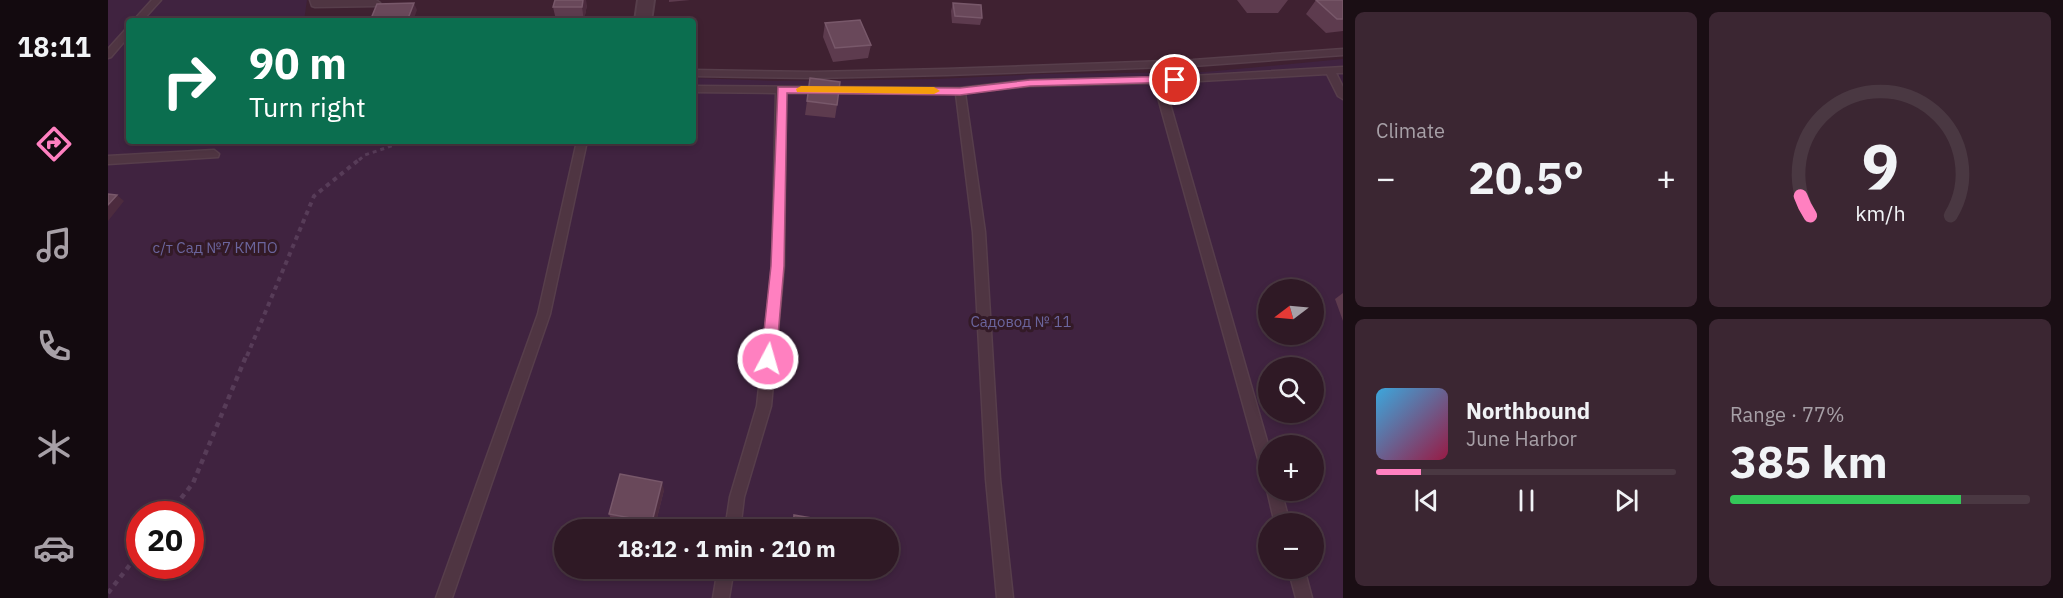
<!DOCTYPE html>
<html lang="en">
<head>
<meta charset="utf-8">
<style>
	body { margin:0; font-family:"IBM Plex Sans",sans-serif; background:#3b2632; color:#f1f3f6; height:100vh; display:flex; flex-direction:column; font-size:22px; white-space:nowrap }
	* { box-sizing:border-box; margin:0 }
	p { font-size:20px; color:#a7a0a7 }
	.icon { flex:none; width:33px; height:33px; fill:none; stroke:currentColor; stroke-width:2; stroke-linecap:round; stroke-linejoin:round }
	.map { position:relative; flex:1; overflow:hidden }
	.drawer { display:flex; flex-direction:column; gap:12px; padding:12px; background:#1a0e14; width:720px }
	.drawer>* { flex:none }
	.hud { position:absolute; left:18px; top:18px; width:570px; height:126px; border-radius:6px; box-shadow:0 3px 9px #0003,0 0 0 2px #4a3842; background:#0b6e4f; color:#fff; overflow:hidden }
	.needle { width:39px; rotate:254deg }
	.controls { position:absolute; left:1150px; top:279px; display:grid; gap:12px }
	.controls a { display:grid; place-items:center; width:66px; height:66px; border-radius:50%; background:#2f1925; box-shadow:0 3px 9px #0003,0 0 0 2px #4a3842; font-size:30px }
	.speed { position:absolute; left:18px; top:501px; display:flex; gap:12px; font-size:30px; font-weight:700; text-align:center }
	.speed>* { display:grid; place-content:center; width:78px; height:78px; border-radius:50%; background:#2f1925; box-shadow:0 3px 9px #0003,0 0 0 2px #4a3842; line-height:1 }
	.speed .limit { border:9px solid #d22; background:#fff; color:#111 }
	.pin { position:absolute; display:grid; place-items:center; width:51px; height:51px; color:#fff; margin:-26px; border:3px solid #fff; border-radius:50%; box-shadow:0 2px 6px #0007 }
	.me { position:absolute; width:66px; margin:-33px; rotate:6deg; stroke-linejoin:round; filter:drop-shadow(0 0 4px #0008) }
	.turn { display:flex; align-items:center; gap:21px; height:126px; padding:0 24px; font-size:27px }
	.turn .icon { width:78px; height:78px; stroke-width:2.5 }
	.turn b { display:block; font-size:42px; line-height:51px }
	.big { font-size:45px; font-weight:800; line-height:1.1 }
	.drawer .card { flex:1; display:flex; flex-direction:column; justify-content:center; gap:9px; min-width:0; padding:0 21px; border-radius:9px; background:#3b2632 }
	.drawer .dial { align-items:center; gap:0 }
	.dial svg { height:156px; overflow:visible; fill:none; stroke:#4a3842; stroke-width:7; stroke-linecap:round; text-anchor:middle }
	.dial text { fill:#f1f3f6; stroke:none }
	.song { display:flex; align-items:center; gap:18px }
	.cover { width:72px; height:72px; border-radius:9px; background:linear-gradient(135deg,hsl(200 70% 55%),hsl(340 70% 35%)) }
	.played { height:6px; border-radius:3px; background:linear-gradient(90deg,#ff80c0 15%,#4a3842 15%) }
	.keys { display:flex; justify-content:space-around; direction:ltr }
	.heat { display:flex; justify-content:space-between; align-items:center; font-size:33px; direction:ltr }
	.charge { height:9px; border-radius:4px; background:linear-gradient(90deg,#34c759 77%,#4a3842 0) }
	.drawer .tiles { flex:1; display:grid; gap:12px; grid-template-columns:repeat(2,1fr) }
	.trip { position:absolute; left:446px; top:519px; width:345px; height:60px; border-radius:30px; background:#2f1925; box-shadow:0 3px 9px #0003,0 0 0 2px #4a3842; font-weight:800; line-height:60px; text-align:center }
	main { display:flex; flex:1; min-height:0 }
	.dock { display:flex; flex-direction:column; width:108px; justify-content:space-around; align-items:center; background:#130a0f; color:#a7a0a7 }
	.dock .icon { width:42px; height:42px }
	.dock .selected { color:#ff80c0 }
	.dock b { font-size:27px; color:#f1f3f6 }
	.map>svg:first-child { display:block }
	.green { fill:#402340; fill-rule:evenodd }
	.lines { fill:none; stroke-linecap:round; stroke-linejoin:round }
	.lane-casing { stroke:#573e4b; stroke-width:3 }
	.street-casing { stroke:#573e4b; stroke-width:4 }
	.path-far2 { stroke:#573c58; stroke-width:3; stroke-dasharray:4 4; stroke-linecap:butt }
	.path-far1 { stroke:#573c58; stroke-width:4; stroke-dasharray:4.5 4.5; stroke-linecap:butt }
	.path { stroke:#573c58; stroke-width:4.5; stroke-dasharray:5 5; stroke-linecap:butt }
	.lane { fill:#4f3542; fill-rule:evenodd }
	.street { fill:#4f3542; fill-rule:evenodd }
	.wall { fill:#5d3b4e }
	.shaded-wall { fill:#4c2b3e }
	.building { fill:#69485a; stroke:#78586a; stroke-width:1.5 }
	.route { fill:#ff80c0; stroke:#a6537d; stroke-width:1.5 }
	.slow { fill:#f59e0b }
	.labels { text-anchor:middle; stroke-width:6; stroke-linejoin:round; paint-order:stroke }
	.park-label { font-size:15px; fill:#6b659d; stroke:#331a27 }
</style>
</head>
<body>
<main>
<nav class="dock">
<b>18:11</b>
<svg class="icon selected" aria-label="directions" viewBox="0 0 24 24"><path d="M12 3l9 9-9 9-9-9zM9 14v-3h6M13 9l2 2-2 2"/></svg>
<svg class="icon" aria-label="music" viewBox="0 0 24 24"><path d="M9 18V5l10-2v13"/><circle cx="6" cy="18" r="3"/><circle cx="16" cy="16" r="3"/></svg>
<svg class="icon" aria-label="phone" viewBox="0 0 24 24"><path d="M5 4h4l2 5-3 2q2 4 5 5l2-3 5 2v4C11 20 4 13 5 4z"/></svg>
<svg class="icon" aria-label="climate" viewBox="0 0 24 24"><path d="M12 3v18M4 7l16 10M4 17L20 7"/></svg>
<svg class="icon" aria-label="car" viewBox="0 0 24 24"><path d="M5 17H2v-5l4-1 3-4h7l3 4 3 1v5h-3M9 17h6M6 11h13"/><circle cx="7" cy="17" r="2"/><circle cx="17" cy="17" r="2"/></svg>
</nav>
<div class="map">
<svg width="1235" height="598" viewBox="0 0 1235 598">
	<rect width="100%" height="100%" fill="#3f2131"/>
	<path class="green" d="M0 0H199L196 21H21V141H585V78L667 81 829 79 936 74 1097 72 1235 59V598H0ZM1161 290H1206V334H1161ZM1161 368H1206V412H1161ZM1161 446H1206V490H1161ZM32 514H82V566H32ZM1161 524H1206V568H1161ZM456 530H780V568H456Z"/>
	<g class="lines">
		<defs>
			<path id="lane" d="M44 0H53L34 21H25Z
				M202 0H268L272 3 268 6 207 7 204 6Z
				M21 28V36L3 57 0 58V49L18 29Z
				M1235 49V55L1085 66 838 75 706 78 585 76V70L706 72 838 69 1085 60Z
				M1235 67V73H1228L1235 87V99L1230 96 1219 74 1056 83 1161 448V480L1156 478 1154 473 1046 83 922 86 857 93 877 232 892 479 905 598H889L878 479 865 232 848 94 678 93 676 266 663 406 636 497 632 530H617L622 497 649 406 664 266 668 93 585 92V86L852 88 922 80 1067 77Z
				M469 141H479L442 314 344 598H328L430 314Z
				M106 150 111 154 110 157 0 164V156Z
				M1161 485V490H1173L1182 524H1167L1159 490Z
				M610 568H626L621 598H605Z
				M1180 568H1196L1204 598H1188Z"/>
			<path id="street" d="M530 0H546L543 21H527Z"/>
		</defs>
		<use href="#lane" class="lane-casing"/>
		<use href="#street" class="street-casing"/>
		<path class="path-far2" d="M251 160 257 155 298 141"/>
		<path class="path-far1" d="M139 356 206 196 253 158"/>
		<path class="path" d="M61 514 85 483 139 354
			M0 593 32 552"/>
		<use href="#lane" class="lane"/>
		<use href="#street" class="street"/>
	</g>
	<path class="wall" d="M561 0H582L561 2Z
		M1129 0H1180L1170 13H1139Z
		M1208 0H1235V31L1218 33 1198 14Z
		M845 3 874 18 872 25 844 23 843 11Z
		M479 5 476 20H448L445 7Z
		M717 23 763 45 760 58 725 62 715 37Z
		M699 101 729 105 727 118 697 115Z
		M1235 293V321L1227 299Z
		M556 490 546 530H542L504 522 501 514Z"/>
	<path class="shaded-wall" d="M475 0H478L479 5 476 21 474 7Z
		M306 3 309 10 305 21H299Z
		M9 195 16 201 0 221V205Z
		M554 482 556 490 546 530 544 522Z"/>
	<path class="building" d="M447 0H475L474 7H445Z
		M1208 0H1235V19H1229Z
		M306 3 299 21H262L269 4Z
		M845 3 873 5 874 18 847 16Z
		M469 20 498 21H469Z
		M752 20 763 45 727 48 717 23Z
		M702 78 732 82 729 105 699 101Z
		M0 194 9 195 0 205Z
		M512 474 554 482 544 522 501 514Z
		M686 515 721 521V530H685Z"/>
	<path class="route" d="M1067 76 1071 77V82L922 86 852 95 679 93 676 266 668 359 665 364 660 365 655 364 653 359 663 266 670 87 852 88 922 80Z"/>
	<path class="slow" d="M693 86 826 87 832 91 826 94 689 92 688 89Z"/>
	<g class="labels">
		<g class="park-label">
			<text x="107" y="253">с/т Сад №7 КМПО</text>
			<text x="913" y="327">Садовод № 11</text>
		</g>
	</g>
</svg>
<div class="controls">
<a><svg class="needle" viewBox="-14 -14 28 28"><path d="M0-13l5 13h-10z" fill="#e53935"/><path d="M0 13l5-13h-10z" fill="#a7a0a7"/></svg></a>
<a><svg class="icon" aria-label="search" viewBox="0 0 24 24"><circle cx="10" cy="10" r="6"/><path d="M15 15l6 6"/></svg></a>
<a>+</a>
<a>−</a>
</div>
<div class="speed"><div class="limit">20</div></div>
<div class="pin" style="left:1067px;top:80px;background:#d93025"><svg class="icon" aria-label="arrive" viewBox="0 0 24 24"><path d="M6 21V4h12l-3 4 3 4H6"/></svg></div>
<svg class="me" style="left:660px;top:359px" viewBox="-20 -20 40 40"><circle r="17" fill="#ff80c0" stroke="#fff" stroke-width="3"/><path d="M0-11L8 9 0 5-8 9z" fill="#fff"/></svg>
<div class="trip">18:12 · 1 min · 210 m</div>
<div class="hud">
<div class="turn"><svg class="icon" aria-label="right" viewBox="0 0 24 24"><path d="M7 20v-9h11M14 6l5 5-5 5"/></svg><div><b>90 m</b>Turn right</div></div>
</div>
</div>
<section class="drawer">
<div class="tiles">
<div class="card"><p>Climate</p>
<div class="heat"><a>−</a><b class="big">20.5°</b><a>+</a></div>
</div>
<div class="card dial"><svg viewBox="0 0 100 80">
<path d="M14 69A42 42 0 1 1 86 69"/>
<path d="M14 69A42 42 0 0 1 9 59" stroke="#ff80c0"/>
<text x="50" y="56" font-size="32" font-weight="700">9</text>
<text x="50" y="72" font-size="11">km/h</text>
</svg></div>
<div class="card">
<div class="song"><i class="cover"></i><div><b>Northbound</b><p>June Harbor</p></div></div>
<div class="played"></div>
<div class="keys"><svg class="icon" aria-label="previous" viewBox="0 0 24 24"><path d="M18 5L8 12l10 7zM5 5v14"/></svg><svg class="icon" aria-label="pause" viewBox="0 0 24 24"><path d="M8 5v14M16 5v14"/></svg><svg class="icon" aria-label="next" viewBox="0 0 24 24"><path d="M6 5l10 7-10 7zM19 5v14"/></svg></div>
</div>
<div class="card"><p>Range · 77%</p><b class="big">385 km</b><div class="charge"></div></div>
</div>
</section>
</main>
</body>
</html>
